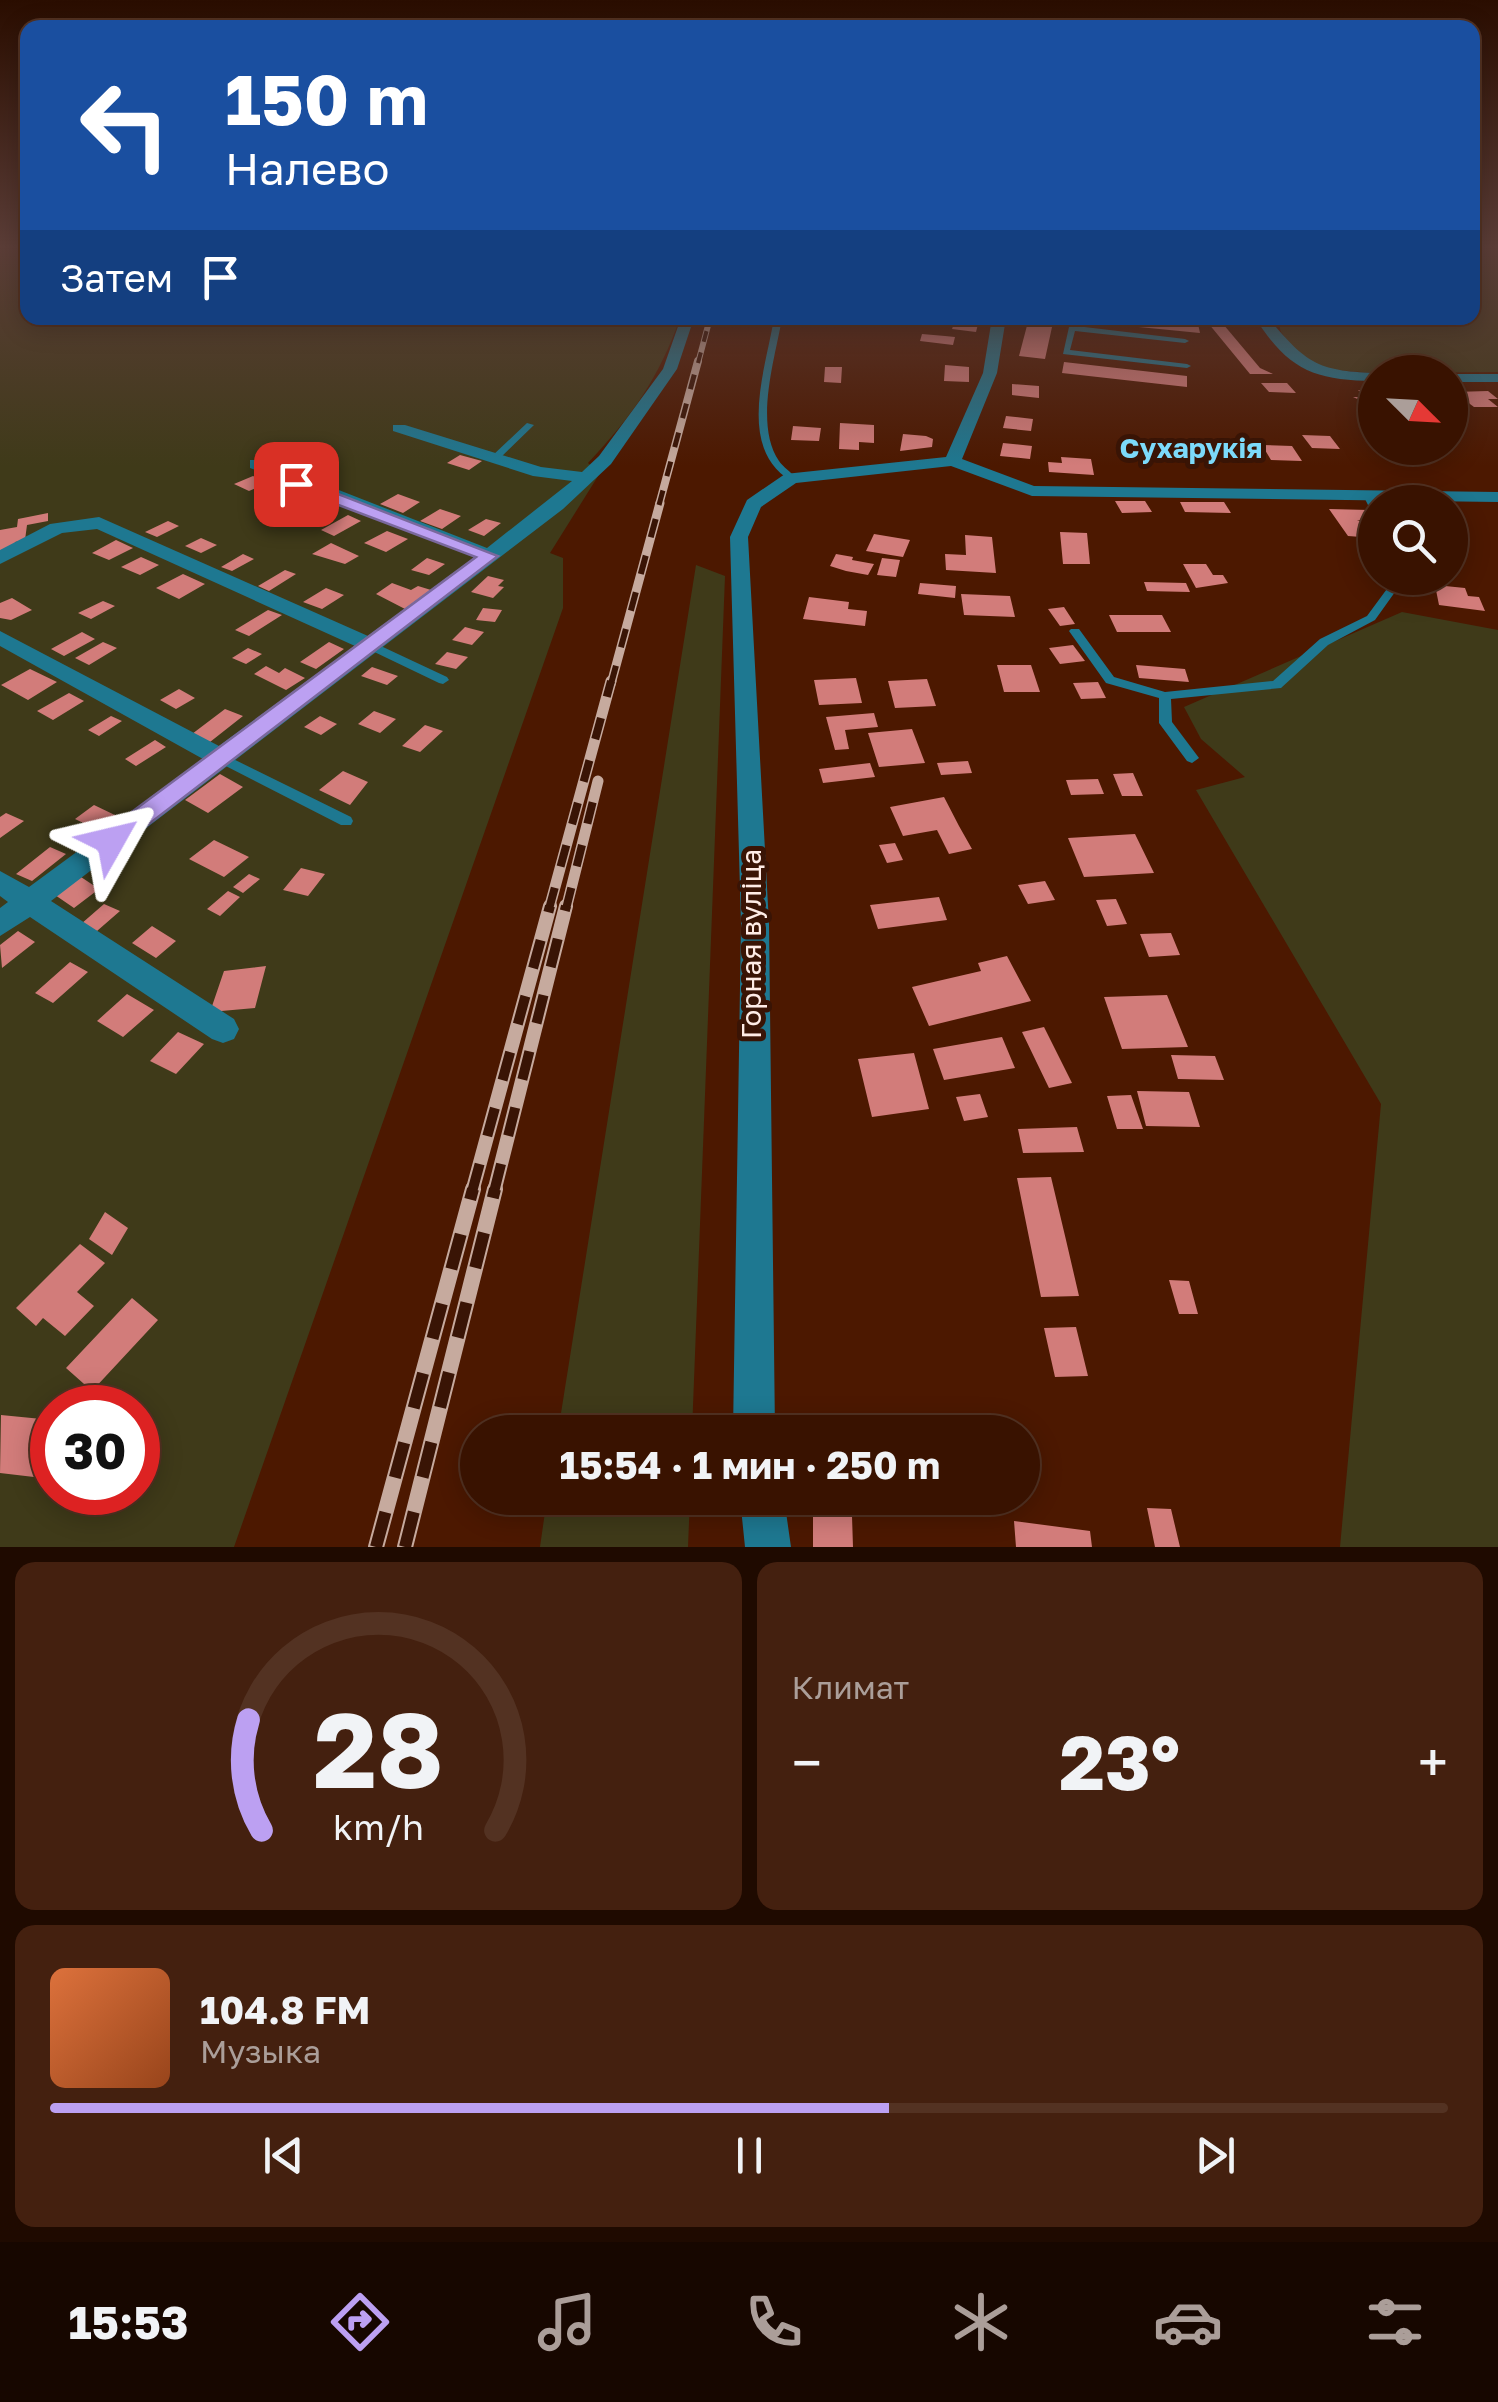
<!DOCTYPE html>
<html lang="ru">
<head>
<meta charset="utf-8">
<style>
	body { margin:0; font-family:"Golos Text",sans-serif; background:#44200f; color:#f1f3f6; height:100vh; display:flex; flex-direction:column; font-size:38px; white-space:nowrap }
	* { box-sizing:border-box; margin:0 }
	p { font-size:32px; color:#ab9e99 }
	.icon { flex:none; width:55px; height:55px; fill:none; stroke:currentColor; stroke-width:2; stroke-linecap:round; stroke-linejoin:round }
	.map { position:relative; height:1547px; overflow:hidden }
	.details { display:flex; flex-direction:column; gap:15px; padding:15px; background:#1f0a00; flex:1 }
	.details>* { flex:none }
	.banner { position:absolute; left:20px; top:20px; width:1460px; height:305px; border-radius:20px; box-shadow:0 5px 25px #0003,0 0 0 2px #533222; background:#1a4fa0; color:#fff; overflow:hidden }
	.needle { width:65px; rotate:114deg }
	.buttons { position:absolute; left:1358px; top:355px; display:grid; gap:20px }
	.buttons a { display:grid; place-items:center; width:110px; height:110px; border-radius:50%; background:#391200; box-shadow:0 5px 25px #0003,0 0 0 2px #533222; font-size:50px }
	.speed { position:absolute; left:30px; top:1385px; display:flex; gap:20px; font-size:50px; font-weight:700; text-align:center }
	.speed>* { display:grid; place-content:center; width:130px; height:130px; border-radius:50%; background:#391200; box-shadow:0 5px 25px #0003,0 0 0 2px #533222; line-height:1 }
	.speed .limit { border:15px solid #d22; background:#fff; color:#111 }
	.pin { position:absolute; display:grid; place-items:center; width:85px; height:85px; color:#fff; margin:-42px; border-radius:20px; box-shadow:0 5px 15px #0006 }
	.me { position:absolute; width:110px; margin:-55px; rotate:53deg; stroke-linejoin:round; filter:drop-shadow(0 0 8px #0008) }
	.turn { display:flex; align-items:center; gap:35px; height:210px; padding:0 40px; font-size:45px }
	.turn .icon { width:130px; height:130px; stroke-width:2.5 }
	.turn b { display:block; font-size:70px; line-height:85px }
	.then { display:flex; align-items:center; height:95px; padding:0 40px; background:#0003; gap:20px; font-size:38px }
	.big { font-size:75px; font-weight:700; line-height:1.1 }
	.details .tile { flex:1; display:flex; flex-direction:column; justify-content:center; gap:15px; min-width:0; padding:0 35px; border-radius:20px; background:#44200f }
	.details .dial { align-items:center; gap:0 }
	.dial svg { height:260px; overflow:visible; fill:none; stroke:#533222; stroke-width:7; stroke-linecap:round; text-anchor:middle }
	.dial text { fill:#f1f3f6; stroke:none }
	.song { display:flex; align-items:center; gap:30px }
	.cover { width:120px; height:120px; border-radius:15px; background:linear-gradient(135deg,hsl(20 70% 55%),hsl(20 70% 35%)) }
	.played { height:10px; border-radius:5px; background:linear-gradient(90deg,#bca0f2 60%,#533222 60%) }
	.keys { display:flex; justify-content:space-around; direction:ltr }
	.heat { display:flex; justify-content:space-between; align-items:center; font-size:55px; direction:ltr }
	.details .tiles { flex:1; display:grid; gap:15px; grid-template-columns:1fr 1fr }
	.tile:last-child { grid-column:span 2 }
	.trip { position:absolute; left:460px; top:1415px; width:580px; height:100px; border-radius:50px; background:#391200; box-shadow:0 5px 25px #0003,0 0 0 2px #533222; font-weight:700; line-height:100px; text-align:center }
	.tabs { display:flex; height:160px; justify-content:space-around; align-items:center; background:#170700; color:#ab9e99 }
	.tabs .icon { width:70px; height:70px }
	.tabs .selected { color:#bca0f2 }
	.tabs b { font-size:45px; color:#f1f3f6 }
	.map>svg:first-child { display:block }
	.green { fill:#3f3a19; fill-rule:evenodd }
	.building { fill:#d27c7a }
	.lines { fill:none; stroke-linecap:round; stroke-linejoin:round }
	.service { fill:#1e7891; fill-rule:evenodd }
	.minor { fill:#1e7891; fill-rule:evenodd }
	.rail-far5-casing { stroke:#c6aa9e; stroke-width:6 }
	.rail-far4-casing { stroke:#c6aa9e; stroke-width:8 }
	.rail-far3-casing { stroke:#c6aa9e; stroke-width:9 }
	.rail-far2-casing { stroke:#c6aa9e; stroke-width:11 }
	.rail-far1-casing { stroke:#c6aa9e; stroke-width:14 }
	.rail-casing { stroke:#c6aa9e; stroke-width:16 }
	.rail-far5 { stroke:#391405; stroke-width:4; stroke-dasharray:11; stroke-linecap:butt }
	.rail-far4 { stroke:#391405; stroke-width:5; stroke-dasharray:15; stroke-linecap:butt }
	.rail-far3 { stroke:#391405; stroke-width:6; stroke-dasharray:19; stroke-linecap:butt }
	.rail-far2 { stroke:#391405; stroke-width:8; stroke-dasharray:22; stroke-linecap:butt }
	.rail-far1 { stroke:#391405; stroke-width:10; stroke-dasharray:29; stroke-linecap:butt }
	.rail { stroke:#391405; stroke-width:12; stroke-dasharray:36; stroke-linecap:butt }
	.route { fill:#bca0f2; stroke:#7a689d; stroke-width:2.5 }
	.labels { text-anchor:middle; stroke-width:10; stroke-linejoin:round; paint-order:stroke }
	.far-quarter-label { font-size:28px; font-weight:bold; fill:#7cdafa; stroke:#391405 }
	.street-label { font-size:28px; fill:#feece6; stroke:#391405 }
</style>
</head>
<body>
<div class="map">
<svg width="1498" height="1547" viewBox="0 0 1498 1547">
	<rect width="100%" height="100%" fill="#4c1800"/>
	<path class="green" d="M0 249H27L28 318H680C659 378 632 416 588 463L600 473 550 553 563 558V608L234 1547H0ZM52 1408H138V1492H52Z
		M1473 249H1498V372L1375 373 1309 368 1281 332 1277 318H1472Z
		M696 565 725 576 692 1432H558Z
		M1402 612 1498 630V1547H1340L1381 1104 1196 790 1245 777 1201 739 1184 707Z
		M547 1498H690L688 1547H540Z"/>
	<path class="building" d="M956 318 979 320 976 332 952 329Z
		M1029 318H1054L1045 359 1019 356Z
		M1099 318 1198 324 1200 333 1098 323Z
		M1204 318H1218L1260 368 1273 374H1250Z
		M922 334 945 336 955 337 953 345 920 341Z
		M1064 362 1187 376V387L1062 373Z
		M945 365 969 367V382L944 381Z
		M825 367H842L841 383 824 382Z
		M1261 383H1287L1296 393 1269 392Z
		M1012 384 1039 386V398L1012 395Z
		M1358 390H1375V407L1353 397H1366Z
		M1488 391 1498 399H1488L1498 407H1474L1454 392Z
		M1006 416 1033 419 1031 431 1003 428Z
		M840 423 874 425V443L859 442V450L839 449Z
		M793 426 821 428 819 441 791 440Z
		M903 434 926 436 933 439 932 447 900 451Z
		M1302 435 1330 436 1340 449 1312 448Z
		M1003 443 1032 446 1030 459 1000 456Z
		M1143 443 1168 444 1173 455 1147 454Z
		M1262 445 1292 446 1302 461 1271 460Z
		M1416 451 1430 463 1409 464 1388 452Z
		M460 455 482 461 469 470 447 463Z
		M1061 457 1091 459 1094 475 1049 472 1048 462 1062 463Z
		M253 476 268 483 249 491 234 484Z
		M284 489 298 494 279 504 265 499Z
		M398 494 420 502 403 513 380 504Z
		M311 499 327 506 311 515 294 508Z
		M1115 501H1145L1152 512 1122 513Z
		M1180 502H1224L1231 513 1185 512Z
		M440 509 461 516 442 529 420 521Z
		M1329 509 1369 510 1375 521 1357 520 1370 525 1375 538 1348 536Z
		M48 513V521L27 525 25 540 15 542 14 550 0 552V530L17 527 18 519Z
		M348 515 361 521 334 536 321 530Z
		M486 519 501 523 484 536 468 530Z
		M168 521 179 526 157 537 145 532Z
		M387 531 408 539 386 552 364 543Z
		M1060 532 1087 533 1090 564H1063Z
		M874 534 910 540 903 557 866 551Z
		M965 535 992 537 996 573 946 570 945 554 966 555Z
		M201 538 217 545 201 553 185 546Z
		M116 540 133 548 109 560 92 553Z
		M331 543 346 550 359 556 345 564 312 554Z
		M243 554 254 559 232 571 221 567Z
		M836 554 853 557 852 560 874 564 868 575 846 571 830 566Z
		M141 557 159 565 140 575 121 567Z
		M427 558 445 564 429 575 411 570Z
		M882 558 900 560 896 577 877 575Z
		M1183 564H1206L1213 575H1223L1228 583 1196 588Z
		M285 570 296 574 269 591 258 586Z
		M183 574 205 584 179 599 156 588Z
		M488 576 504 580 498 586 504 587 493 598 471 592Z
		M1144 582 1186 583 1190 592 1147 591Z
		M392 583 411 590 418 586 431 590 405 609 376 594Z
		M920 583 956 586 955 598 918 594Z
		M1435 585 1465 588 1468 596 1479 597 1485 611 1439 605Z
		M326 588 344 595 322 609 303 602Z
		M961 594 1010 596 1015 617 964 615Z
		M809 597 849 602 848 609 867 611 865 626 803 619Z
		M12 598 32 610 11 620 0 618V603Z
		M103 601 115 606 91 619 78 613Z
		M1064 607 1075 624 1060 626 1048 609Z
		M483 608 502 610 495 622 476 620Z
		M268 610 282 615 249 636 235 630Z
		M1109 615H1162L1171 632H1117Z
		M465 627 484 632 472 645 452 640Z
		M82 632 95 639 64 656 51 649Z
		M103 642 117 648 89 665 75 658Z
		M329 642 344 649 316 669 300 662Z
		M1073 645 1085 661 1060 664 1049 648Z
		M248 648 262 654 246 664 232 658Z
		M447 652 468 657 456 669 435 664Z
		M997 665H1031L1040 692H1004Z
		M1136 665 1185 669 1189 682 1139 678Z
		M266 666 279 673 285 668 305 678 286 690 254 674Z
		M372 667 398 676 387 685 361 676Z
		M30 669 57 682 28 700 1 685Z
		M856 678 862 703 819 705 814 680Z
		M927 679 936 706 895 708 888 681Z
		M1098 682 1106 698 1081 699 1073 683Z
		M179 689 195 698 176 709 160 700Z
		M69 693 84 701 53 720 37 711Z
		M225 709 243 716 210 742 192 734Z
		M374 711 396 719 380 733 358 724Z
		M874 713 878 727 845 730 849 749 835 750 826 717Z
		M111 716 122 721 99 736 88 730Z
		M320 716 337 724 321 735 304 727Z
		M425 725 443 731 420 752 402 746Z
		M912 729 925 763 879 767 868 733Z
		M155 740 166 747 136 766 125 759Z
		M968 761 972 773 941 775 937 763Z
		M870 763 875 777 823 783 819 769Z
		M343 771 368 782 350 805 319 790Z
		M1133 773 1143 796H1122L1113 774Z
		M220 774 243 787 208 813 185 800Z
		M1098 779 1104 794 1071 795 1066 780Z
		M944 797 959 826 972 849 949 854 937 830 903 836 890 807Z
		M94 805 119 817 100 831 75 819Z
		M6 813 24 821 0 838V817Z
		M1135 834 1154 873 1084 877 1068 838Z
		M214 840 249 857 224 877 189 859Z
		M895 843 903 860 887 863 879 845Z
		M50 847 66 854 32 881 16 874Z
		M301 868 325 874 308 896 283 890Z
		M249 874 260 879 243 893 233 887Z
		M81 877 99 889 74 908 55 895Z
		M1045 881 1055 900 1028 904 1018 885Z
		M228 891 240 897 220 916 207 909Z
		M939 897 947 920 878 929 870 905Z
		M1116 899 1127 924 1107 926 1096 900Z
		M104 904 120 911 97 931 81 924Z
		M152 926 176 941 156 958 132 943Z
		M18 931 35 942 2 968 0 945Z
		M1171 933 1180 955 1149 957 1140 934Z
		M1007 956 1031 1001 929 1026 912 987 981 971 978 963Z
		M70 962 88 972 53 1003 35 993Z
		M266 966 255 1008 210 1012 224 971Z
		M127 994 154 1010 123 1037 97 1021Z
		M1167 995 1188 1047 1122 1049 1104 997Z
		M1044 1027 1072 1083 1049 1088 1022 1032Z
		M178 1032 204 1044 176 1074 150 1061Z
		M1002 1037 1015 1068 944 1080 933 1049Z
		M914 1053 929 1109 872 1117 858 1059Z
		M1171 1055 1215 1056 1224 1080 1178 1079Z
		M1137 1091 1189 1092 1200 1127 1146 1126Z
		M980 1094 988 1117 964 1121 956 1097Z
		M1131 1095 1143 1129H1117L1107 1096Z
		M1077 1127 1084 1152 1023 1153 1018 1129Z
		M1051 1177 1066 1240 1079 1296 1041 1297 1017 1178Z
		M105 1212 128 1228 112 1255 89 1239Z
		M80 1244 105 1263 77 1292 94 1306 65 1336 43 1318 36 1326 16 1308Z
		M1169 1280 1189 1281 1198 1314H1179Z
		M132 1298 158 1320 92 1391 66 1368Z
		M1076 1327 1088 1376 1055 1377 1044 1328Z
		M1 1415 52 1420V1441L34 1477 0 1473Z
		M1147 1508 1171 1509 1180 1547H1155Z
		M813 1515 852 1516 853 1547H813Z
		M1014 1521 1090 1531 1092 1547H1016Z"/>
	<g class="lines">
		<path class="service" d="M774 318H782C775 359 754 424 779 461 783 467 791 472 796 478L791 481C736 448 766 368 774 318Z
			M1071 318H1079L1076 326 1185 339 1189 341 1185 343 1075 331 1070 350 1187 364 1191 366 1187 368 1063 354Z
			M527 423 534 425 498 460H492V456Z
			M1364 491 1372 493 1377 502 1375 512 1370 509 1362 493Z
			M1395 578H1405L1375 620 1328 645 1281 688 1171 699 1172 722 1199 758 1192 763 1187 761 1159 723V698L1106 683 1069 631 1071 629H1079L1114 677 1165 692 1273 681 1320 639 1367 616Z
			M368 640 447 677 449 680 443 684 439 683 364 647 362 644Z
			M221 753 351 817 353 821 351 825H341L216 761 214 758Z"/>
		<path class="minor" d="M681 318H694L677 369 611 464 563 509 51 901 234 1019 239 1029 234 1039 223 1043 212 1039 30 917 0 936V908L8 902 0 896V871L29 887 203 759 0 646V631L219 746 355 646 97 529 62 533 0 564V550L50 524 99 517 368 636 475 557 250 468V460H262L487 548 572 481 533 476 393 431V425H405L541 467 582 472 599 456 663 369Z
			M992 318H1006L997 373 962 459 1034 486 1498 492V502L1032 496 951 466 796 483 761 507 748 537 769 924 775 1432H733L741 924 730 537 747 500 785 474 946 457 983 373Z
			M1255 318H1268C1306 362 1315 371 1375 373V381C1313 380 1289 370 1255 318Z
			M1450 374H1498V382H1450Z
			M740 1498H784L791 1547H745Z"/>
		<defs>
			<path id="rail-far5" d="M698 363 710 318"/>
			<path id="rail-far4" d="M659 505 698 361"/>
			<path id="rail-far3" d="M611 684 660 503"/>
			<path id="rail-far2" d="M549 909 611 681
				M566 909 598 781"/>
			<path id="rail-far1" d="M472 1192 550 906
				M494 1192 566 906"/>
			<path id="rail" d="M376 1547 473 1189
				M405 1547 495 1189"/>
		</defs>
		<use href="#rail-far5" class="rail-far5-casing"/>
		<use href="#rail-far4" class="rail-far4-casing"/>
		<use href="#rail-far3" class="rail-far3-casing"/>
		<use href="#rail-far2" class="rail-far2-casing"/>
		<use href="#rail-far1" class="rail-far1-casing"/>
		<use href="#rail" class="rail-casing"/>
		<use href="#rail-far5" class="rail-far5"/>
		<use href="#rail-far4" class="rail-far4"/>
		<use href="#rail-far3" class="rail-far3"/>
		<use href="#rail-far2" class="rail-far2"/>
		<use href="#rail-far1" class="rail-far1"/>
		<use href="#rail" class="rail"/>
	</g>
	<linearGradient id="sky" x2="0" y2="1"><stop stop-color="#2a0d00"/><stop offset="0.53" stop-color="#5b3d37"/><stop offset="1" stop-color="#5b3d37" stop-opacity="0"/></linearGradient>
	<rect width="1498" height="466" fill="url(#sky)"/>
	<path class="route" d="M291 480H302L498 556 119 847H102L99 841 102 834 476 557 291 487Z"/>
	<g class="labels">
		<g class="far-quarter-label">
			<text x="1191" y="458">Сухарукія</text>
		</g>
		<g class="street-label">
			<text transform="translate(751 944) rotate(-90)" y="10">Горная вуліца</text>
		</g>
	</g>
</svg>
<div class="buttons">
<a><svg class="needle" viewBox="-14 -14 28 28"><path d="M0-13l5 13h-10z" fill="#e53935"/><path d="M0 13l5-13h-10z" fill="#ab9e99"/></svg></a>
<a><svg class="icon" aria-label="search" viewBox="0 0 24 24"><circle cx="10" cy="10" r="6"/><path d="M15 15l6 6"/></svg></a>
</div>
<div class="speed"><div class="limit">30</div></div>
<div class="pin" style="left:296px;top:484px;background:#d93025"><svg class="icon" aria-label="arrive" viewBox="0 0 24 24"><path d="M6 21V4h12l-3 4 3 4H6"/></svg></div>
<svg class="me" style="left:111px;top:841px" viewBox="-20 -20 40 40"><path d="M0-17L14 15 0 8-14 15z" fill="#bca0f2" stroke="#fff" stroke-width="4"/></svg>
<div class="trip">15:54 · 1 мин · 250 m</div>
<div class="banner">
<div class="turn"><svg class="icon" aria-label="left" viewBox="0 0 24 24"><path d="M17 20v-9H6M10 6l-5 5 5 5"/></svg><div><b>150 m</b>Налево</div></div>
<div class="then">Затем<svg class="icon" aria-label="arrive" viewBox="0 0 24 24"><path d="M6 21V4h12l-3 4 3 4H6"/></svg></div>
</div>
</div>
<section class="details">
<div class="tiles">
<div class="tile dial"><svg viewBox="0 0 100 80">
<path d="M14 69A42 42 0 1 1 86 69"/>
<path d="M14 69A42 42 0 0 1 10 35" stroke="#bca0f2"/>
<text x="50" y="56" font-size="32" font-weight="700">28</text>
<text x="50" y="72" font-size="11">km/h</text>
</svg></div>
<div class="tile"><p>Климат</p>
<div class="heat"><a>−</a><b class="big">23°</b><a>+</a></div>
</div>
<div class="tile">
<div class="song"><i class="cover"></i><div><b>104.8 FM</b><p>Музыка</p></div></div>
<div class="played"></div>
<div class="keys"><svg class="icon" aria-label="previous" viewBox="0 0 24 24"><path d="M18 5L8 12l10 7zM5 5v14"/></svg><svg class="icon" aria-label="pause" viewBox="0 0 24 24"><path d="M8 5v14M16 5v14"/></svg><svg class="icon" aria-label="next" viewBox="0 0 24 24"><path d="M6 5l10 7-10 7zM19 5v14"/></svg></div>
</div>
</div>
</section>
<nav class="tabs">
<b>15:53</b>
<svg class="icon selected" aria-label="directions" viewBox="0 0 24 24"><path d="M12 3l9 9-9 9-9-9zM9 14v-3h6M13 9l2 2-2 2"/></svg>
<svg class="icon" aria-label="music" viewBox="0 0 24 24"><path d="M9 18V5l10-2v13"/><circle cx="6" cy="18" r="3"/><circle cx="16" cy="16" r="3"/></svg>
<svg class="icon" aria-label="phone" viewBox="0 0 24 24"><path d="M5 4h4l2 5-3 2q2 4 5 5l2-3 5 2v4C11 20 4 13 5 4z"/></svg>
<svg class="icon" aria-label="climate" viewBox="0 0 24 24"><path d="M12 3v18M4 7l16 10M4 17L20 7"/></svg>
<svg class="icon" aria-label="car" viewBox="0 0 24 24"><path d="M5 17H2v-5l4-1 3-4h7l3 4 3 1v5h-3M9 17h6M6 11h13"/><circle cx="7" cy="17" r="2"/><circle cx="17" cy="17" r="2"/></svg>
<svg class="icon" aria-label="filters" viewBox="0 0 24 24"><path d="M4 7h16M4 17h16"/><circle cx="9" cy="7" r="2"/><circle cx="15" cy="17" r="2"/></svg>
</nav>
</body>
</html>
